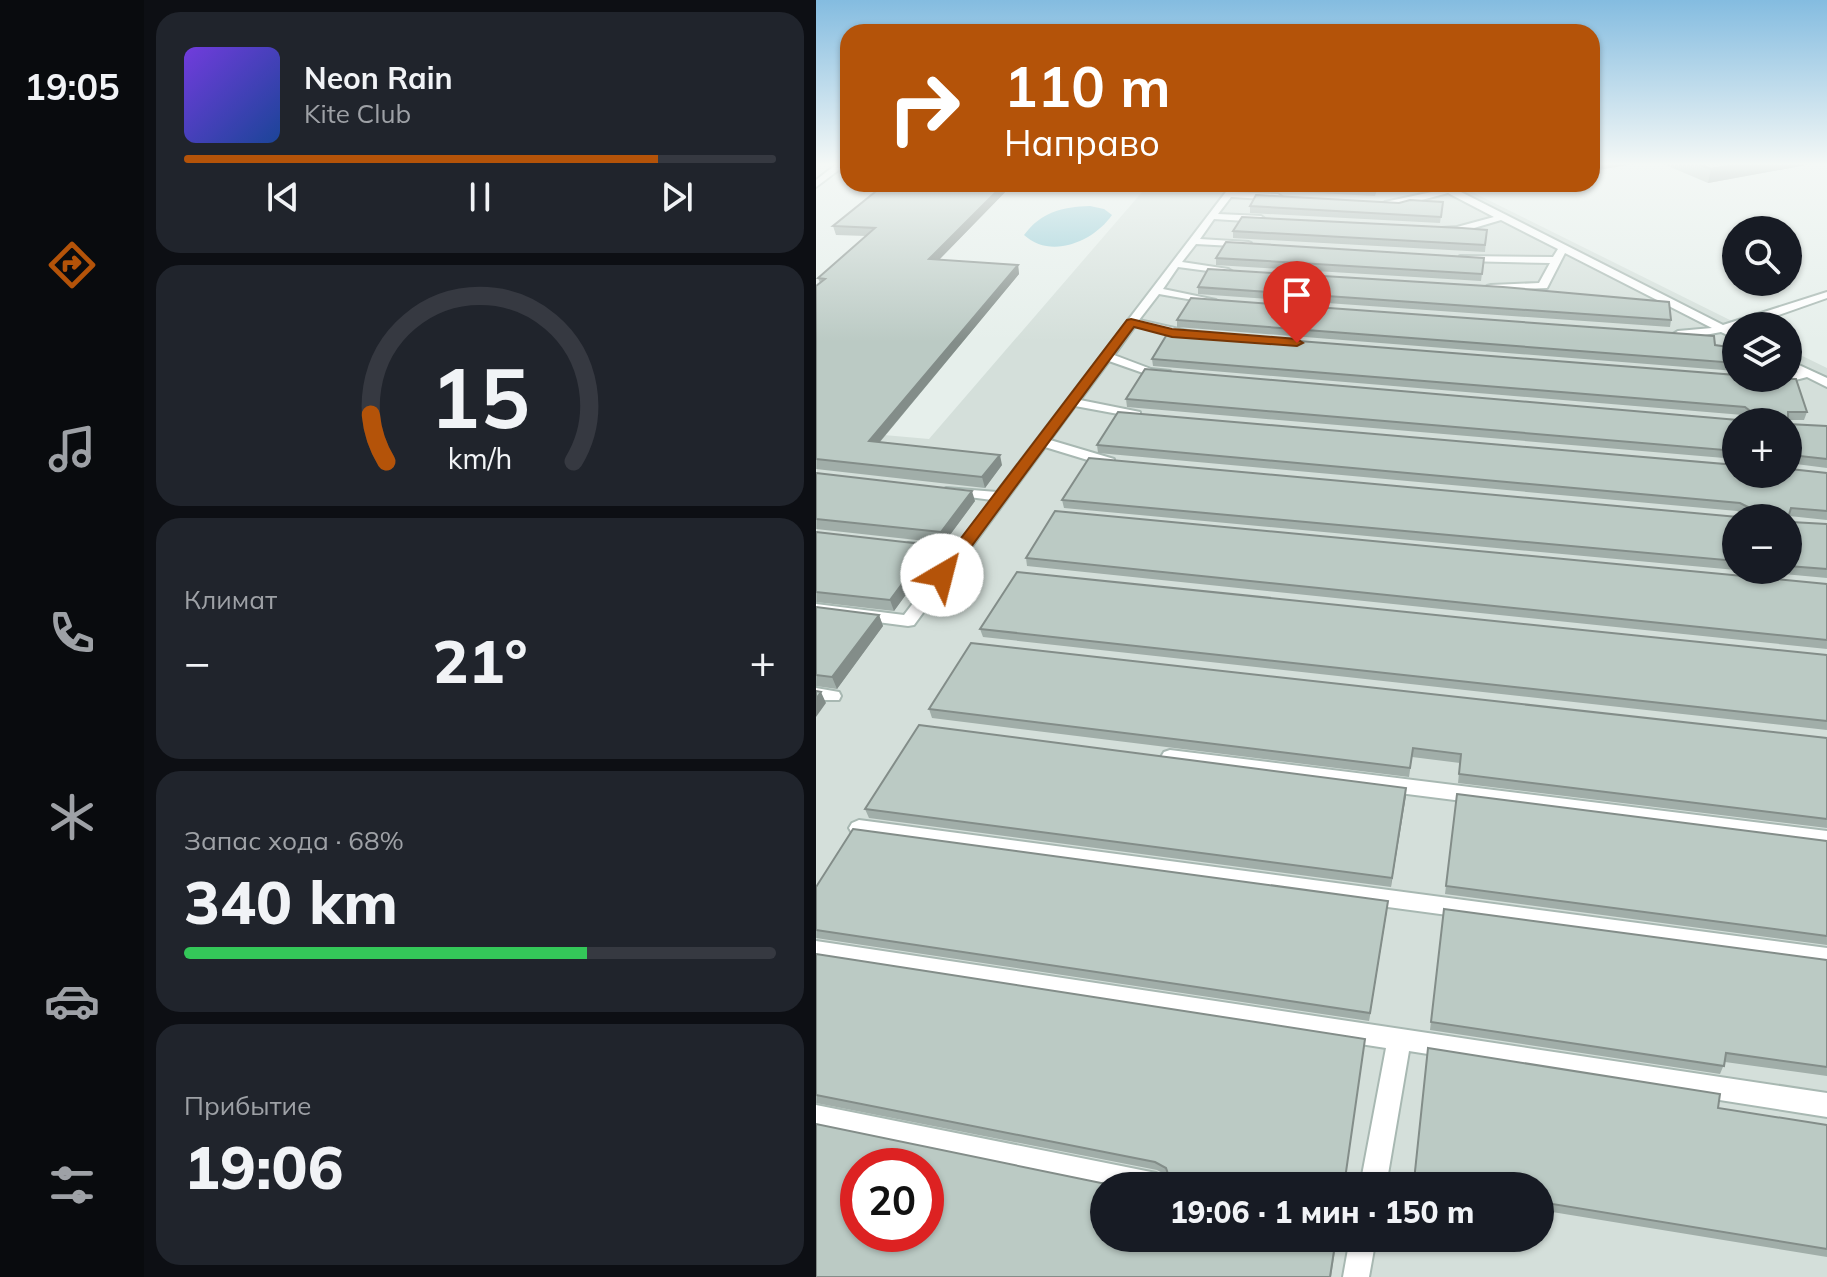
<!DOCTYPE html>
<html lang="ru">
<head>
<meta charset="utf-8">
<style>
	body { margin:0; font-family:Mulish,sans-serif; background:#20242c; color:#f1f3f6; height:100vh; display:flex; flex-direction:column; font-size:30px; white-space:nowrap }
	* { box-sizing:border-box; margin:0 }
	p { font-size:26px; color:#9ea1a6 }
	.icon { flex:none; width:44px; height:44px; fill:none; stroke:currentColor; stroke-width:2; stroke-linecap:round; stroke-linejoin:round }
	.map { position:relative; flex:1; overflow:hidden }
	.drawer { display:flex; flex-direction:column; gap:12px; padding:12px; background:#0d0f14; width:672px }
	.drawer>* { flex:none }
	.top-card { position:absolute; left:24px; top:24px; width:760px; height:168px; border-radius:24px; box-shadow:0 2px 6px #0004; background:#b45309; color:#fff; overflow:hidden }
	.buttons { position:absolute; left:906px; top:216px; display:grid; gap:16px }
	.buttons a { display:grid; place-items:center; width:80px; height:80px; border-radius:50%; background:#171b24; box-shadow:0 2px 6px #0004; font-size:40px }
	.speed { position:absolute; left:24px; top:1148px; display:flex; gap:16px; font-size:40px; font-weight:700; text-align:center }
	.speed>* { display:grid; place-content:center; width:104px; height:104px; border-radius:50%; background:#171b24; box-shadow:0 2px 6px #0004; line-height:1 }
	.speed .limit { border:12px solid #d22; background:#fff; color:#111 }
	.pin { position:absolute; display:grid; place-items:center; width:68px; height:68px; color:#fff; margin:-82px -34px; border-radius:50% 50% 50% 0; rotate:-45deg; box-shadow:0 0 8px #0007 }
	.pin .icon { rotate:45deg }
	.me { position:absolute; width:88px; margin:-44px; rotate:37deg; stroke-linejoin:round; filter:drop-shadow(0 0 6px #0008) }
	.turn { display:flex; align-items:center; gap:28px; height:168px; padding:0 32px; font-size:36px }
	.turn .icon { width:104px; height:104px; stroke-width:2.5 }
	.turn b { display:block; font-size:56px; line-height:68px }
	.big { font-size:60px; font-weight:800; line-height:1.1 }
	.drawer .tile { flex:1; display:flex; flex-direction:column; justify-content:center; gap:12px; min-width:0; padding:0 28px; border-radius:24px; background:#20242c }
	.drawer .dial { align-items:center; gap:0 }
	.dial svg { height:208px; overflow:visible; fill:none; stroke:#363941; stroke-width:7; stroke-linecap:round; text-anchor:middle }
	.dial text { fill:#f1f3f6; stroke:none }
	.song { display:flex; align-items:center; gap:24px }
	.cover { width:96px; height:96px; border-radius:12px; background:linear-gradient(135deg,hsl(260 70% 55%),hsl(220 70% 35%)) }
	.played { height:8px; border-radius:4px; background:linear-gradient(90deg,#b45309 80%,#363941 80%) }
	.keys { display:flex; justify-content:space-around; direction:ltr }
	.heat { display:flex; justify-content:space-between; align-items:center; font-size:44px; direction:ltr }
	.charge { height:12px; border-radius:6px; background:linear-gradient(90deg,#34c759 68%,#363941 0) }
	.trip { position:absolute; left:274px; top:1172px; width:464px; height:80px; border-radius:40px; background:#171b24; box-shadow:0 2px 6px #0004; font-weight:800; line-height:80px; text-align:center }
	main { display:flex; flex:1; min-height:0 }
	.tabs { display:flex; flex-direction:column; width:144px; justify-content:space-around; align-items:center; background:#090b0e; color:#9ea1a6 }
	.tabs .icon { width:56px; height:56px }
	.tabs .selected { color:#b45309 }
	.tabs b { font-size:36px; color:#f1f3f6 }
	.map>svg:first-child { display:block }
	.built { fill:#d4dfda; fill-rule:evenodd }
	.water { fill:#8ec9d4 }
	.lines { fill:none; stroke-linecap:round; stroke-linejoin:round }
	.service-casing { stroke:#a8b8b2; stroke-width:4 }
	.service { fill:#fff; fill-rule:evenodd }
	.wall { fill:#a1aea9; fill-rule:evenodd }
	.shaded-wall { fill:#838d89 }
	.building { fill:#bbcac4; stroke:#838d89; stroke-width:2; fill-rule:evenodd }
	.route { fill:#b45309; stroke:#753606; stroke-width:2 }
</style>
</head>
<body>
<main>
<nav class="tabs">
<b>19:05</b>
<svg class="icon selected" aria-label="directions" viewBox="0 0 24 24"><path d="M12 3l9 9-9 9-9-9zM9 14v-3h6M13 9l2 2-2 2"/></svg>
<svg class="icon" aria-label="music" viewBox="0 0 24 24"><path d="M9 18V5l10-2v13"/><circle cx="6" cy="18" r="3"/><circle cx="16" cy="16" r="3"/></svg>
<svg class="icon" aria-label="phone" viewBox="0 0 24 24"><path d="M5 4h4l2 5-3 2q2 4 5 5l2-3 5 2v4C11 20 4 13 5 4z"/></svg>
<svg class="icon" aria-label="climate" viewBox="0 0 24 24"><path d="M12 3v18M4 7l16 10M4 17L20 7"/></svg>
<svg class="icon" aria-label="car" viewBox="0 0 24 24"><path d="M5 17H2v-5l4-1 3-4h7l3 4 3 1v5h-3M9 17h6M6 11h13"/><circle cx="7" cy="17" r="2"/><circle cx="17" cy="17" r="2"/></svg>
<svg class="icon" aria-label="filters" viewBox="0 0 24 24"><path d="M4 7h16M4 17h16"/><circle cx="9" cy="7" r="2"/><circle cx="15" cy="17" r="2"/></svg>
</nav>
<section class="drawer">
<div class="tile">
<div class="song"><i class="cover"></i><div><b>Neon Rain</b><p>Kite Club</p></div></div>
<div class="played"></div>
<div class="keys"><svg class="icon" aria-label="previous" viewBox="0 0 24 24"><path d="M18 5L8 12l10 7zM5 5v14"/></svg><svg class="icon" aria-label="pause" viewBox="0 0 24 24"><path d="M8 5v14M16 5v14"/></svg><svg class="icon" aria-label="next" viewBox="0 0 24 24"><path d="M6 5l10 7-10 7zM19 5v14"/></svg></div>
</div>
<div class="tile dial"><svg viewBox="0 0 100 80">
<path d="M14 69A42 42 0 1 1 86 69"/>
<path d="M14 69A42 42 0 0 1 8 51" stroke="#b45309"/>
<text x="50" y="56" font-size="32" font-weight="700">15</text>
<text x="50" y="72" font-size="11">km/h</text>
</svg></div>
<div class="tile"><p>Климат</p>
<div class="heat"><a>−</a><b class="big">21°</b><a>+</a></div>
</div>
<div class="tile"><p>Запас хода · 68%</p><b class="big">340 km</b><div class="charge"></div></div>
<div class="tile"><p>Прибытие</p><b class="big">19:06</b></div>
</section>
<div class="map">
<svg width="1011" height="1277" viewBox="0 0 1011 1277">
	<rect width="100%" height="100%" fill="#e6efeb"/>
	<path class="built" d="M333 184H640L926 326H920V378H972V349L1011 368V1277H0V429L113 439ZM920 422H972V474H920ZM920 518H972V570H920ZM42 1166H110V1234H42ZM288 1186H724V1238H288Z"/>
	<path class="water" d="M274 206 288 209 296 215C278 241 235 260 208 235 225 212 246 207 274 206Z"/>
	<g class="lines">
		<defs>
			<path id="service" d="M22 163H32L0 187V180Z
				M416 184H424L418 192 462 194 466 197 462 200 415 197 402 214 445 216 449 219 445 222 398 219 384 239 432 242 435 243V247L380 244 366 262 412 269 417 272 415 274 362 267 347 289 400 300V304L343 294 323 320 376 332V336L319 326 298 355 335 369 354 371V375H333L293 361 264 400 324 412V418L259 406 234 440 298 459V465H288L229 447 98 625 92 626 0 614V604L88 615 134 555 92 549 90 546 92 543 140 547 176 500 130 494V488L181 492Z
				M617 184H627L637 188 907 325 1011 292V298L940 323 920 326 916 330 920 332V339L905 332 878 337 858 336 857 334 862 331 896 328 749 253 731 288 671 290V286L675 285 723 283 734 263 647 261 644 260V256L737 257 742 249 685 220 641 233 625 232V228L641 227 678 217 632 193 583 206 569 202 625 190Z
				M972 360 1011 378V387L991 377C973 382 948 388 931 378H972V375L982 372 972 367Z
				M0 688 23 692 25 696 23 700H0Z
				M354 750 1011 831V847L354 764 348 762 345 757 348 752Z
				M43 820 1011 948V966L43 836 36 833 33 828 36 823Z
				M0 941 1011 1093V1117L593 1051 570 1186H544L570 1048 0 959Z
				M0 1105 340 1173 349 1177 353 1186 288 1188 0 1129Z
				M534 1238H560L553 1277H527Z"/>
		</defs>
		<use href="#service" class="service-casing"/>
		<use href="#service" class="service"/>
	</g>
	<path class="wall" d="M845 163H1001L892 183Z
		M69 184H197L123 260 202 265 203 274 64 442 186 465 169 488 0 469V286L4 283 2 278 50 236 20 235 17 226Z
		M446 184H563L559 196 446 190Z
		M627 202 624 223 434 213V206Z
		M671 230 669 252 417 238V231Z
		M400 258H668L665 281 400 265Z
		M382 287 855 320 854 327 382 294Z
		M361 320 899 345 920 348V371L361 327Z
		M336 359 991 412 988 420H972V424L1011 426V468L972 463 920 422V459L311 407 310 399 922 420 930 417 927 415 337 366Z
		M281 445 974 469 1011 473V520L973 516 920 518V570L248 508 246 500 922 517 927 514 921 511 282 453Z
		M0 473 159 501 128 543 0 529Z
		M972 519 975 522 1011 524V578L924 570H972Z
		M0 532 115 545 118 556 78 611 0 602Z
		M210 558 1011 584V649L211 566Z
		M0 607 63 615 67 626 21 689 0 686Z
		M164 629 1011 655V730L167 637Z
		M113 709 1011 738V828L642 783 644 763 596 757 593 777 116 718Z
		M590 788 575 887 53 818 49 809Z
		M641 794 1011 841V945L629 894Z
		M0 887 571 910 553 1021 0 938Z
		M628 909 1011 960V1076L909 1062 904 1074 614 1030Z
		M0 954 549 1039 528 1186H288V1238H521L515 1277H0V1124L285 1183 353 1180 352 1176 341 1170 0 1103ZM42 1166H110V1234H42Z
		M612 1048 902 1108 1011 1125V1257L724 1210V1186H597Z"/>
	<path class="shaded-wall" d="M776 163H824L776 171Z
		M929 163H1001L892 183 895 169Z
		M188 184H197L115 268 113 259Z
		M202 265 203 274 56 451 53 441Z
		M184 455 186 465 169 488 166 477Z
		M156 491 159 501 128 543 125 532Z
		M115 545 118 556 78 611 74 600Z
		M63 615 67 626 21 689 16 677Z
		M5 692 10 703 0 717V699Z
		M590 788V796L575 887 576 878Z
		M572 901 571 910 553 1021 554 1013Z"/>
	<path class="building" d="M880 163H929L895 169Z
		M69 184H188L113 259 202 265 53 441 184 455 166 477 0 459V286L9 279 2 278 59 228 17 226Z
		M446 184H561L559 190Z
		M440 195 583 203 594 200 627 202 625 217 434 206Z
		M426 217 646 228 671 230 669 245 417 231Z
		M410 242 668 258 666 274 400 258Z
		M392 269 687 287 853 302 855 320 382 287Z
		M375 298 898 336 899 345 920 348V363L361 320Z
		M353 331 920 375V378L980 379 991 412H972V424L1011 426V459L975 455 972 465V422H920V451L310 399 329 369 922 420 938 414 929 407 336 359Z
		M302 412 920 465V474H972V466L974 469 1011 473V511L975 508 972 518H920V561L246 500 273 458 922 517 933 512 932 507 924 503 281 445Z
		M0 473 156 491 125 532 0 519Z
		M239 511 1011 584V640L210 558Z
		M972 519 975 522 1011 524V569L972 566Z
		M0 532 115 545 74 600 0 592Z
		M201 572 1011 655V721L164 629Z
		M0 607 63 615 16 677 0 675Z
		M155 643 1011 738V819L643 774 645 754 597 748 594 768 113 709Z
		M0 691 5 692 0 699Z
		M103 725 590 788 576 878 49 809Z
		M641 794 1011 841V936L630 886Z
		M37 829 572 901 554 1013 0 930V887Z
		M628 909 1011 960V1067L910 1053 908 1066 615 1022Z
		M0 954 549 1039 528 1186H288V1238H520L514 1277H0V1124L285 1183 354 1180 350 1168 339 1162 0 1095ZM42 1166H110V1234H42Z
		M612 1048 904 1094 902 1108 1011 1125V1249L724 1202V1186H627L598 1181Z"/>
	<linearGradient id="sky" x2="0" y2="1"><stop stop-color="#84bce0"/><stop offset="0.48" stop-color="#f4f8f6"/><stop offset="1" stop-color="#f4f8f6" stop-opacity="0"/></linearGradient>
	<rect width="1011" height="342" fill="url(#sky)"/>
	<path class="route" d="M315 319 356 329 481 339 487 343 481 346 356 337 318 327 132 578H120L118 575 120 571 311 320Z"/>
</svg>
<div class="buttons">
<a><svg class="icon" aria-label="search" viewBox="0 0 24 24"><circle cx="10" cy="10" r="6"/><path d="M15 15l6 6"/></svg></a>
<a><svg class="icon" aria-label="layers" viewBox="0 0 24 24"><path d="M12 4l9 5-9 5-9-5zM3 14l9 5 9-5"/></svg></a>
<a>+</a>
<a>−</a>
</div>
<div class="speed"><div class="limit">20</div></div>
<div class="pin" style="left:481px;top:343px;background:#d93025"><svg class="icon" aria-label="arrive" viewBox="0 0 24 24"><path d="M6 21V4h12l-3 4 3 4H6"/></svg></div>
<svg class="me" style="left:126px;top:575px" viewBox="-20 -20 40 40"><circle r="19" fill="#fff"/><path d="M0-13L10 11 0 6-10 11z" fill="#b45309"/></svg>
<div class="trip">19:06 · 1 мин · 150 m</div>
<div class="top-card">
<div class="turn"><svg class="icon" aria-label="right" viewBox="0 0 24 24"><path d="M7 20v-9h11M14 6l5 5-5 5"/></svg><div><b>110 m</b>Направо</div></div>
</div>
</div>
</main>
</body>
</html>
